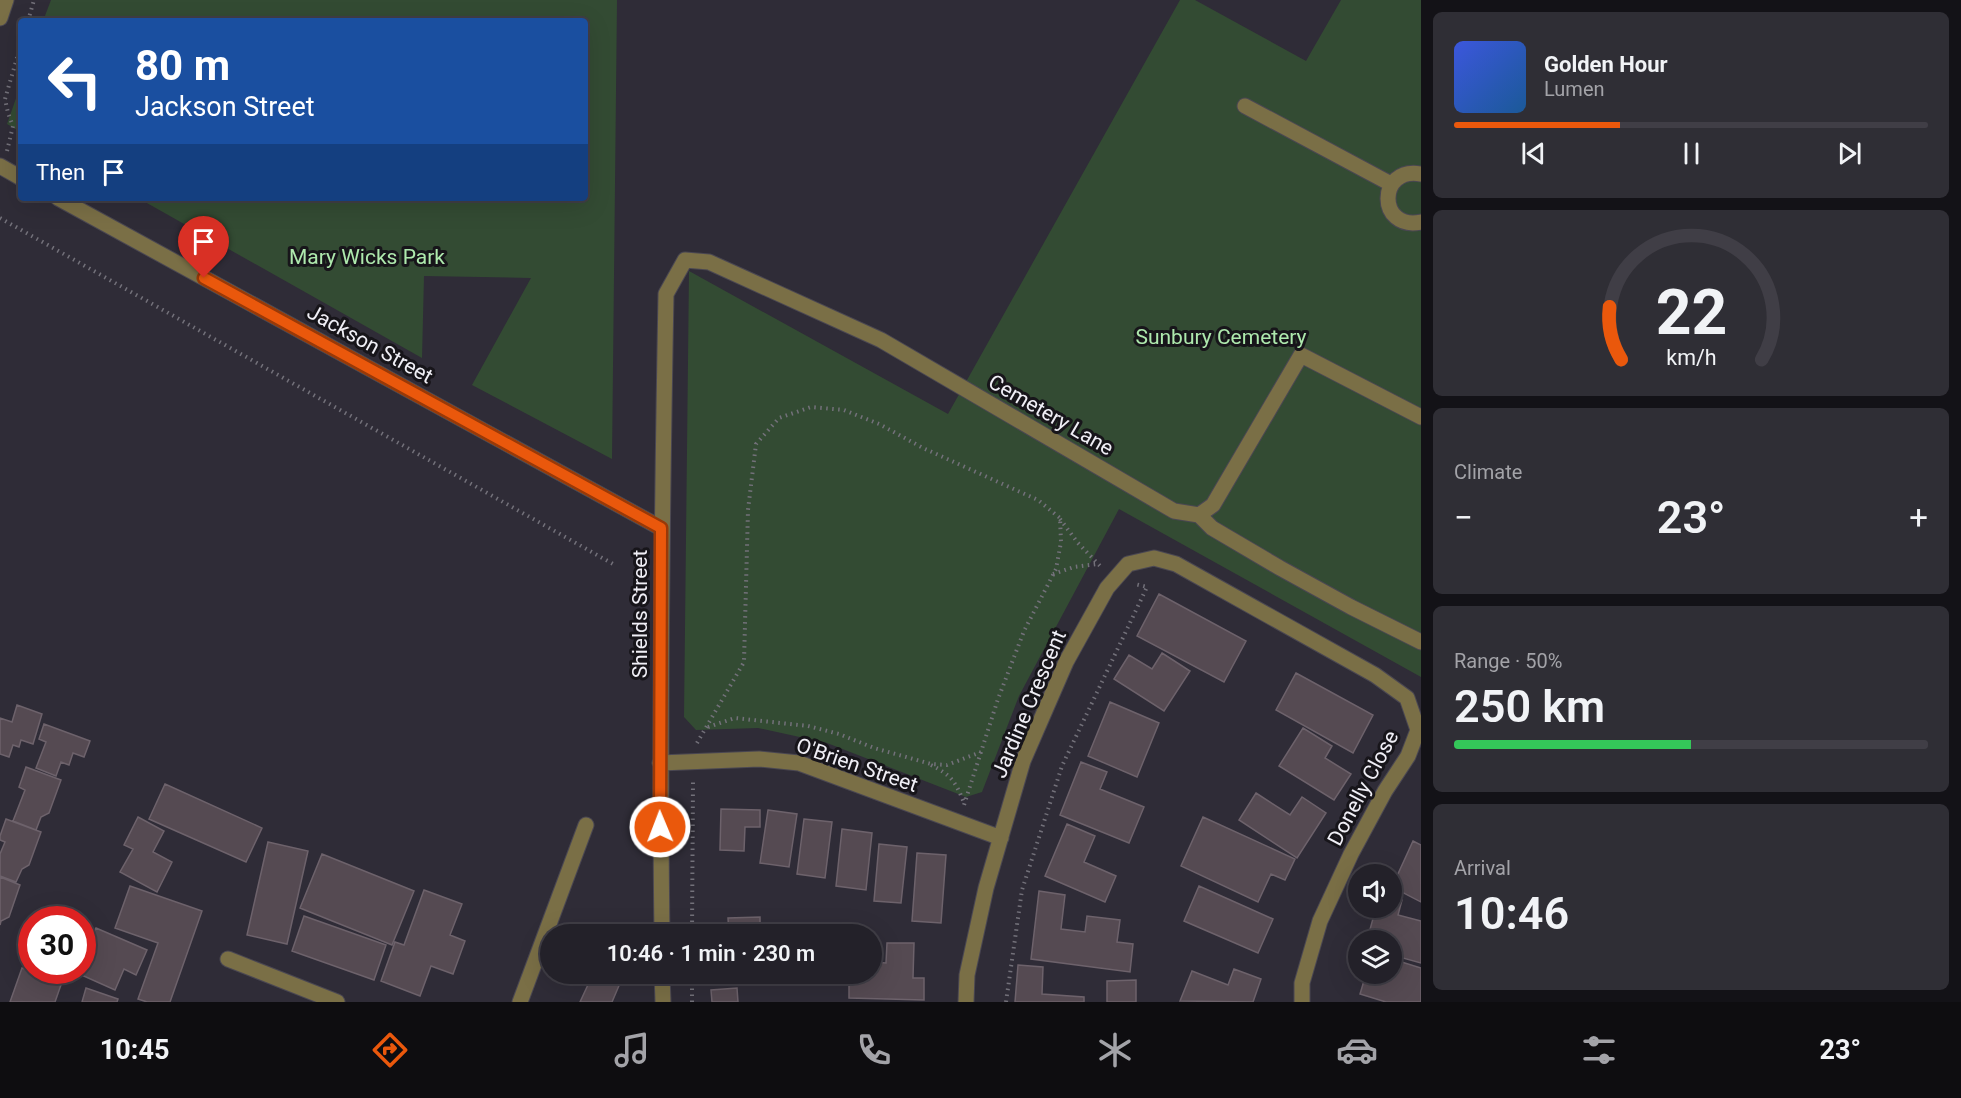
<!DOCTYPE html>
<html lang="en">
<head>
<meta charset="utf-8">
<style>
	body { margin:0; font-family:Roboto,sans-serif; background:#2f2e35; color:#f1f3f6; height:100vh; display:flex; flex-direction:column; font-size:22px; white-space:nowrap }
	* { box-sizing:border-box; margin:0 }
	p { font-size:20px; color:#a3a3a8 }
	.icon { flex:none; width:33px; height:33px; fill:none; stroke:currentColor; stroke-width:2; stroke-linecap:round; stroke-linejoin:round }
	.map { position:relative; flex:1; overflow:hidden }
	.side { display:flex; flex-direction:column; gap:12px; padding:12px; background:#131217; width:540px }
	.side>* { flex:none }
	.guide { position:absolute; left:18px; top:18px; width:570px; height:183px; border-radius:6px; box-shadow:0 6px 24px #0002,0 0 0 2px #403e46; background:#1a4fa0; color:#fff; overflow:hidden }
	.controls { position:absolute; left:1348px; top:864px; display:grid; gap:12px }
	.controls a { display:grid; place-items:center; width:54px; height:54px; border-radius:50%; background:#232129; box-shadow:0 6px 24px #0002,0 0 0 2px #403e46; font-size:30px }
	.speed { position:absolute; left:18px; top:906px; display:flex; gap:12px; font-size:30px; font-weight:700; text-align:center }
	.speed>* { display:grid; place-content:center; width:78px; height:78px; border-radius:50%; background:#232129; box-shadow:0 6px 24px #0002,0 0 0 2px #403e46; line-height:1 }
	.speed .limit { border:9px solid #d22; background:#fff; color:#111 }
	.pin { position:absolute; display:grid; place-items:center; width:51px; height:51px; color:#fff; margin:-62px -26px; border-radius:50% 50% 50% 0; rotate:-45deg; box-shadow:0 0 6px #0007 }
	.pin .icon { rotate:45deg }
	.me { position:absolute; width:66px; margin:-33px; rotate:359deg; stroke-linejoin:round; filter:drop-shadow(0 0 4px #0008) }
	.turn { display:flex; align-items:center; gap:21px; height:126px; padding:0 18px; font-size:27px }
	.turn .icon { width:78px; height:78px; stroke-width:2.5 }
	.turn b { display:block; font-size:42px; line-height:51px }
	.then { display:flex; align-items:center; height:57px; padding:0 18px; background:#0003; gap:12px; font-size:22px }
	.big { font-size:45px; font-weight:600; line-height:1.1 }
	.side .tile { flex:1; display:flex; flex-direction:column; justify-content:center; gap:9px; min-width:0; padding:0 21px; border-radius:9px; background:#2f2e35 }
	.side .dial { align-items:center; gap:0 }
	.dial svg { height:156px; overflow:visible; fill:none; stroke:#403e46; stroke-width:7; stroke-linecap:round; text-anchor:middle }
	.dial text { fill:#f1f3f6; stroke:none }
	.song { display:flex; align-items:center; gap:18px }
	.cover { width:72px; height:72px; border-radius:9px; background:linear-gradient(135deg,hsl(230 70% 55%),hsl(210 70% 35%)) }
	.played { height:6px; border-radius:3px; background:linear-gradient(90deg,#ea580c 35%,#403e46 35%) }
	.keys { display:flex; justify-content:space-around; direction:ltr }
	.heat { display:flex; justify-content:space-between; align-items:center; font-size:33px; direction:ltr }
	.charge { height:9px; border-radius:4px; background:linear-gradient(90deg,#34c759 50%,#403e46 0) }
	.trip { position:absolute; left:540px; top:924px; width:342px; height:60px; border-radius:30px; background:#232129; box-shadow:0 6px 24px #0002,0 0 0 2px #403e46; font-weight:600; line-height:60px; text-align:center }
	.menu { display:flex; height:96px; justify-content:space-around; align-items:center; background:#0e0d10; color:#a3a3a8 }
	.menu .icon { width:42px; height:42px }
	.menu .on { color:#ea580c }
	.menu b { font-size:27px; color:#f1f3f6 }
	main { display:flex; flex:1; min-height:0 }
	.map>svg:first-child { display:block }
	.green { fill:#334b33 }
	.building { fill:#554a52; stroke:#6d626b; stroke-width:1.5 }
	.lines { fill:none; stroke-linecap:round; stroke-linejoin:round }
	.minor-casing { stroke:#4a4752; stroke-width:17 }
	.path { stroke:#73717a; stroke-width:4; stroke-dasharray:1.5 4.5; stroke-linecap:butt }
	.minor { stroke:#7a6f46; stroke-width:15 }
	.route-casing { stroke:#983908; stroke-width:15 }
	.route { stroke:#ea580c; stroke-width:10 }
	.labels { text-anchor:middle; stroke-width:6; stroke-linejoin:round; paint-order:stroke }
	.park-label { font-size:21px; fill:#aee9ad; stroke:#17151a }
	.street-label { font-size:21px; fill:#f0eff6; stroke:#17151a }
</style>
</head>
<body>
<main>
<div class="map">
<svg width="1421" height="1002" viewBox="0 0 1421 1002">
	<rect width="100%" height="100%" fill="#2f2c37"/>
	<path class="green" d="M51 0H617L612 459 472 385 531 278 424 276 422 358 138 198H585V21H43Z
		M1180 0H1195L1306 61 1341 0H1421V677L1119 509 1019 696 982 792 966 797 827 743 758 728 696 730 684 717 689 271 948 414Z
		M21 84V132L7 124Z"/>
	<path class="building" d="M1159 594 1246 641 1224 682 1137 636Z
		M1162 653 1190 671 1164 711 1114 679 1129 655 1152 669Z
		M1296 673 1373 715 1353 753 1276 710Z
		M1110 702 1159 723 1137 777 1088 756Z
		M17 705 42 714 33 744 21 740 19 747 13 745 9 757 0 754V718L12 722Z
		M44 724 90 741 84 757 73 753 69 765 61 762 56 776 36 768 46 742 39 739Z
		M1303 728 1332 746 1325 758 1351 774 1334 800 1279 766Z
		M1081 762 1107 772 1100 789 1144 807 1129 843 1060 815Z
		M26 767 61 780 49 813 41 817 36 830 13 821 25 790 19 787Z
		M165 784 262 828 246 862 149 819Z
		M1256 793 1290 815 1302 797 1326 813 1297 858 1239 820Z
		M721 809 760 810V827H745L744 851 720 850Z
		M768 810 797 814 789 867 760 863Z
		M138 817 164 831 153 852 172 862 157 892 120 872 133 849 124 845Z
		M1203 817 1295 859 1285 880 1271 874 1258 902 1181 866Z
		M6 819 41 832 29 865 22 869 16 882 0 876V854L5 842 0 840V836Z
		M804 819 832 822 825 878 797 874Z
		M1067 824 1095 836 1084 862 1116 876 1105 902 1045 876Z
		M842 829 872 833 866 890 836 886Z
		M1413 841 1421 845V902L1392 887Z
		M268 842 308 851 287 944 247 935Z
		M879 844 907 847 901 903 874 901Z
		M917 853 946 855 941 923 912 921Z
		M322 854 414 891 392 945 300 908Z
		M0 877 20 885 9 917 1 921 0 925Z
		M130 886 202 911 170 1002H147L138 999 158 943 115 928Z
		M1199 886 1273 919 1258 953 1184 921Z
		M424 890 462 904 450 935 465 941 453 974 431 966 420 996 381 981 395 942 404 945Z
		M1039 891 1065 895 1061 929 1085 932 1087 916 1120 920 1117 942 1133 944 1130 972 1031 959Z
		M1392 897 1402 900 1398 915 1421 921V963L1392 955V940H1367L1376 908H1392Z
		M304 916 386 945 374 980 292 951Z
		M760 917V934H729L728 918Z
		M96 928 147 950 136 975 124 969 115 990 77 973V970H82V959Z
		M887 943H914L913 978H924V1000L849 998V974H872V962L886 963Z
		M1357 949 1359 950V971L1351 969Z
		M1392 959 1421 968V1002H1386L1360 994 1366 974H1392Z
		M1018 965 1043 967 1042 994 1084 997V1002H1015Z
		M22 968 62 982 55 1002H10Z
		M1234 969 1261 979 1253 1002 1180 1001 1192 971 1228 985Z
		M593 974H604L621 981 612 1002H580Z
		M1136 980V1002H1107V981Z
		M86 988 118 999 117 1002H82Z
		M737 988 738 1002H712L711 990Z"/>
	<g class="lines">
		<defs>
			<path id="minor" d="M0 18 6 0
				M1245 106 1391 184
				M0 166 21 178
				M1421 174C1377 166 1377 231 1421 222
				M58 198 661 528
				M1199 515 1213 505 1301 355 1421 417
				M660 763 759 759 799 763 1001 838
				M662 934C659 721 662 508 666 294L685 260 709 262 881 340 1174 511 1199 515 1212 528 1280 568 1351 607 1421 642
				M228 959 337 1002
				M662 974 663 1002
				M520 1002 586 825
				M966 1002 967 975 986 888 1023 761 1066 662 1107 588 1128 564 1154 558 1176 564 1375 675 1407 698 1418 730 1408 756 1385 791 1351 854 1320 921 1302 983V1002"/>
		</defs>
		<use href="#minor" class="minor-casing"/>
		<path class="path" d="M28 21 34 0
			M7 151 13 126 8 113 5 99 21 44
			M0 218 613 564
			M1060 519 1078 543 1102 568
			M1053 574 1074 567 1097 564
			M708 727 735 718 808 726 839 734 874 748 931 764 947 765 981 752
			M697 743 744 662 748 510 756 444 779 418 811 407 844 410 879 424 923 448 1038 500 1060 518 1061 542 1056 569 1024 631 998 699 964 805
			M931 765C951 775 956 782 964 803
			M692 934 693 780
			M692 1002V974
			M1006 1002 1022 890 1062 766 1147 587 1135 584"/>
		<use href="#minor" class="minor"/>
	</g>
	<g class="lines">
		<defs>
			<path id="route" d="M204 278 661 528 660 827"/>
		</defs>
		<use href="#route" class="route-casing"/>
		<use href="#route" class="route"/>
	</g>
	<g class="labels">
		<g class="park-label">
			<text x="367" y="264">Mary Wicks Park</text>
			<text x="1221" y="344">Sunbury Cemetery</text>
		</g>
		<g class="street-label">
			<text transform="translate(370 344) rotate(29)" y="7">Jackson Street</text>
			<text transform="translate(1051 415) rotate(30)" y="7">Cemetery Lane</text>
			<text transform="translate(640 614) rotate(-90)" y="7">Shields Street</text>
			<text transform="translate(1029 704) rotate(-67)" y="7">Jardine Crescent</text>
			<text transform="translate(857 765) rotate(19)" y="7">O'Brien Street</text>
			<text transform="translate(1363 788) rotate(-62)" y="7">Donelly Close</text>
		</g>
	</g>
</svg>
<div class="controls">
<a><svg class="icon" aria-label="sound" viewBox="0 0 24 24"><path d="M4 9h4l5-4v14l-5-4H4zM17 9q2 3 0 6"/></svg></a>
<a><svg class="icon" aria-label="layers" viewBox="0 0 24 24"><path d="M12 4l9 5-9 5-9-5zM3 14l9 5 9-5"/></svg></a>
</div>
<div class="speed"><div class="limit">30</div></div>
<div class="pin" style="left:204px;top:278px;background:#d93025"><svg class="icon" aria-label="arrive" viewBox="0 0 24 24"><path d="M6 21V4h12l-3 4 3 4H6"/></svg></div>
<svg class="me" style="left:660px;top:827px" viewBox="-20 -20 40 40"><circle r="17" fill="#ea580c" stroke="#fff" stroke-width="3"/><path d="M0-11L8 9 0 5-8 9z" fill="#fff"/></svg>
<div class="trip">10:46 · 1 min · 230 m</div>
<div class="guide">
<div class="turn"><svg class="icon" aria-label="left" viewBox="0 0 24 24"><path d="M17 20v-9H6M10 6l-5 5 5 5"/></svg><div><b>80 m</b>Jackson Street</div></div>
<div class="then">Then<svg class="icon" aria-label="arrive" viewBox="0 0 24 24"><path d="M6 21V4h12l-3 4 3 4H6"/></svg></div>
</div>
</div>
<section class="side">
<div class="tile">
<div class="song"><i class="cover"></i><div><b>Golden Hour</b><p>Lumen</p></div></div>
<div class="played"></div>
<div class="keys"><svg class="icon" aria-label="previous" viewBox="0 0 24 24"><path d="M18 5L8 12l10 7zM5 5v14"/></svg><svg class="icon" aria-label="pause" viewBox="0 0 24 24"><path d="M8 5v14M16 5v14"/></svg><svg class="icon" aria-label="next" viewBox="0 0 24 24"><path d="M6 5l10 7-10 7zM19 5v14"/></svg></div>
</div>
<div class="tile dial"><svg viewBox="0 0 100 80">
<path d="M14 69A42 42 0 1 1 86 69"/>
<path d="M14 69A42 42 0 0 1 8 42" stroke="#ea580c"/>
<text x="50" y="56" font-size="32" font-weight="700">22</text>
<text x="50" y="72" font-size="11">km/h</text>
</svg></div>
<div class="tile"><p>Climate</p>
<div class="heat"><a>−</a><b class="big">23°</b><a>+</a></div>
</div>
<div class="tile"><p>Range · 50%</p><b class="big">250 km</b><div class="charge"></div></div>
<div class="tile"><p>Arrival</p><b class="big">10:46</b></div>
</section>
</main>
<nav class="menu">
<b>10:45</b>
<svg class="icon on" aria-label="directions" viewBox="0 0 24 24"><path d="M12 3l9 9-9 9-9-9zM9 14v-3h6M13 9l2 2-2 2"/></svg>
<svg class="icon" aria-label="music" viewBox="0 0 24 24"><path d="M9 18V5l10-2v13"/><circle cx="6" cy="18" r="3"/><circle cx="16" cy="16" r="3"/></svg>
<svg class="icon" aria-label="phone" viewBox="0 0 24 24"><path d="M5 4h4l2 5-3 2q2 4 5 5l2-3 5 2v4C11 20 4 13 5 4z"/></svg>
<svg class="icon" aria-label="climate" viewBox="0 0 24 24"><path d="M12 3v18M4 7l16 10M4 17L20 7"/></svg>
<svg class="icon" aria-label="car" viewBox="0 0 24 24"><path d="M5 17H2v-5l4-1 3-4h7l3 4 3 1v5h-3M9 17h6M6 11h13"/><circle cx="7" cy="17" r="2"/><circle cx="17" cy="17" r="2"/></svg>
<svg class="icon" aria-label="filters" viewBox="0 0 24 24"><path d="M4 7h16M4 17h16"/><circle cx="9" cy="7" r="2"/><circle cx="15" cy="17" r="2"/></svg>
<b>23°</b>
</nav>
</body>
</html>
